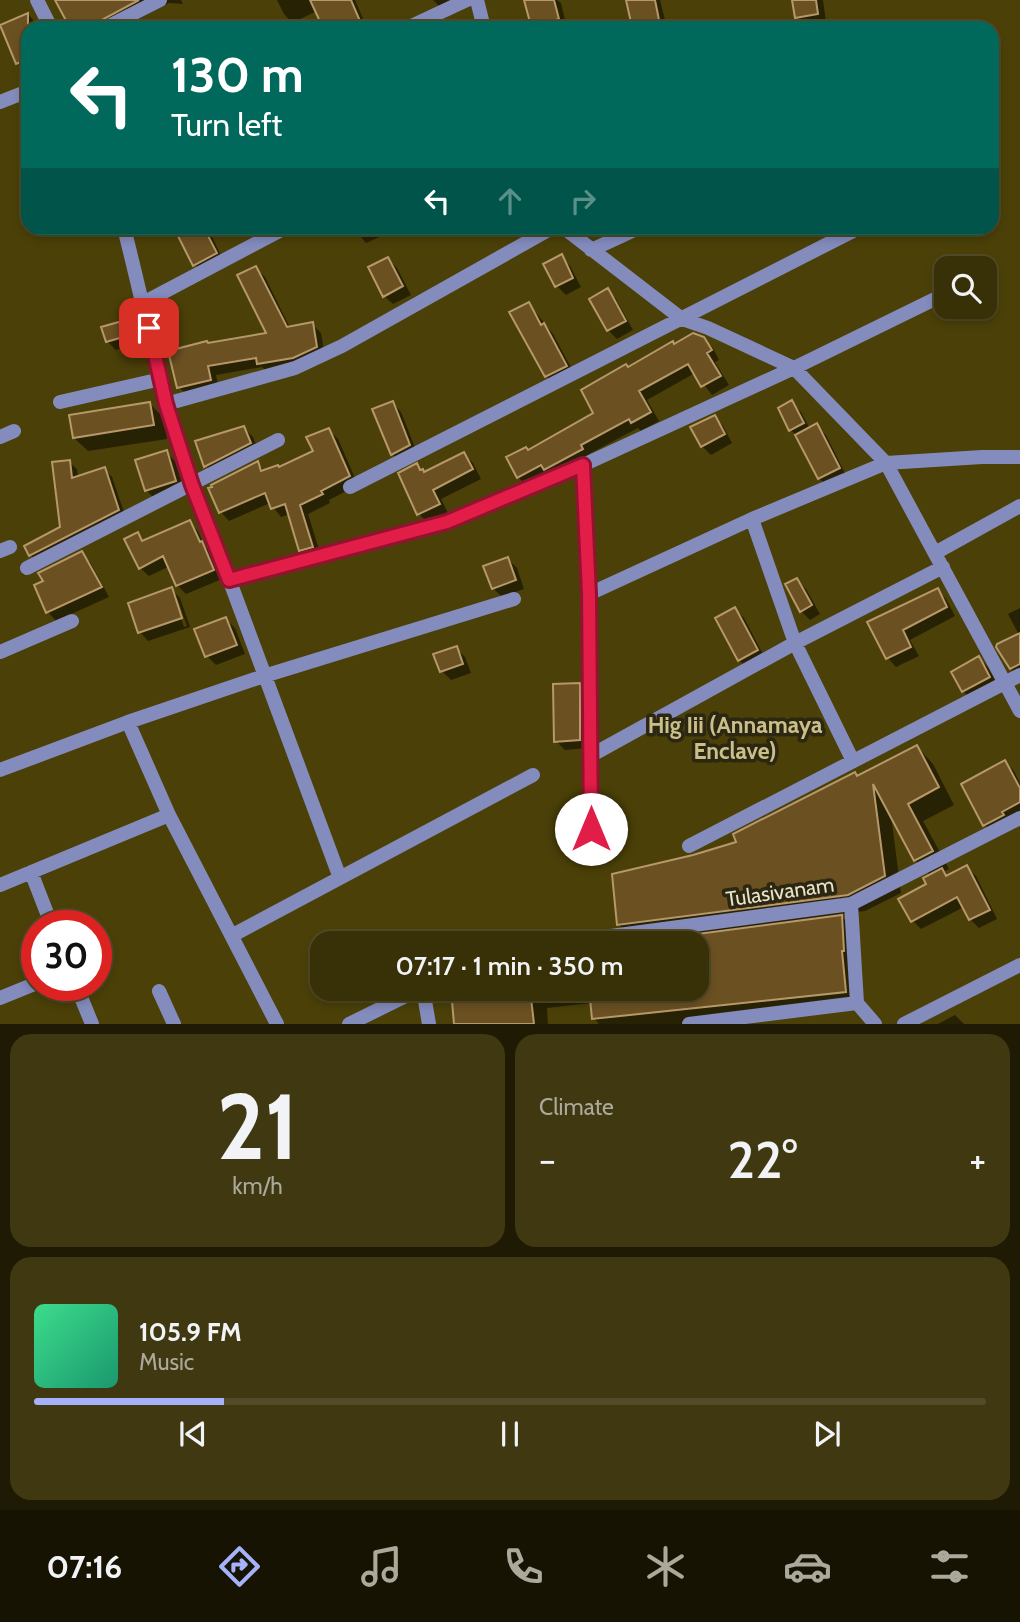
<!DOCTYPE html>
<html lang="en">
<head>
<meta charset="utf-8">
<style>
	body { margin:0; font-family:Cabin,sans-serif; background:#3f3810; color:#f1f3f6; height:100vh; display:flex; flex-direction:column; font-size:26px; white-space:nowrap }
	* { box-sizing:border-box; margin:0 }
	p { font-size:23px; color:#aba99b }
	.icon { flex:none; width:38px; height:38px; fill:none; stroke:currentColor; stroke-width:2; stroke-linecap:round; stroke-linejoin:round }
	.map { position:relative; height:1024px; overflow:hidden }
	.details { display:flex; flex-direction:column; gap:10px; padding:10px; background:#1f1a03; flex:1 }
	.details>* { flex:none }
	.guide { position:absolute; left:21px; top:21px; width:978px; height:214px; border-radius:21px; box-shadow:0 4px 10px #0003,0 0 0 2px #524b28; background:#00695c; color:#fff; overflow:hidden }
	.tools { position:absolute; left:934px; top:256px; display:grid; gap:14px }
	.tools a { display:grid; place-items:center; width:63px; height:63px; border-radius:14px; background:#383006; box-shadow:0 4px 10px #0003,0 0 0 2px #524b28; font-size:35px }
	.speed { position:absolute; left:21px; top:910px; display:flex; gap:14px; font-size:35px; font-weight:700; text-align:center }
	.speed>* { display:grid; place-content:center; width:91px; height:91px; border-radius:50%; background:#383006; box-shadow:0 4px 10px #0003,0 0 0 2px #524b28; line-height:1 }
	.speed .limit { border:10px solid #d22; background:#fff; color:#111 }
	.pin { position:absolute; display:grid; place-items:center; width:60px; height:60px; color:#fff; margin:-30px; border-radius:14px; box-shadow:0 4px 10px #0006 }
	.me { position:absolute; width:77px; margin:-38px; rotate:0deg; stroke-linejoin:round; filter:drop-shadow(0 0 5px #0008) }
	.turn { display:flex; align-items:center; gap:24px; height:147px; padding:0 35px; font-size:32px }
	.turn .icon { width:91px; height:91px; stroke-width:2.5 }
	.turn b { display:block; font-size:49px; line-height:60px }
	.lanes { display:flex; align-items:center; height:66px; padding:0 35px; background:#0003; justify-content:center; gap:35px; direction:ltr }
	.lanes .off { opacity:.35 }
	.big { font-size:52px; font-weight:600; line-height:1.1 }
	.details .tile { flex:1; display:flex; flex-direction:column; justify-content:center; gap:10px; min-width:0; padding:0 24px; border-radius:21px; background:#3f3810 }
	.details .dial { align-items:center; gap:0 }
	.dial b { font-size:91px; line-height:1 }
	.song { display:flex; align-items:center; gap:21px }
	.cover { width:84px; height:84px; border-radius:10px; background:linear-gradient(135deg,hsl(150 70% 55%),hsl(160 70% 35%)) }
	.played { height:7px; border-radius:4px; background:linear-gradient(90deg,#a6b1fc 20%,#524b28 20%) }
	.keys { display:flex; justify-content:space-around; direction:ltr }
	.heat { display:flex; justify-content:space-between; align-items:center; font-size:38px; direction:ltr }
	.details .tiles { flex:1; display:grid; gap:10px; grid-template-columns:1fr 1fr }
	.tile:last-child { grid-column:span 2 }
	.trip { position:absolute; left:310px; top:931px; width:399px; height:70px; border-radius:21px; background:#383006; box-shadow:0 4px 10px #0003,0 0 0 2px #524b28; font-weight:600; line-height:70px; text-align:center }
	.menu { display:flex; height:112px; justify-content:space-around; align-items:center; background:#161302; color:#aba99b }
	.menu .icon { width:49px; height:49px }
	.menu .on { color:#a6b1fc }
	.menu b { font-size:32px; color:#f1f3f6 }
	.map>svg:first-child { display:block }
	.shadow { fill:#0007; fill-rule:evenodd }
	.building { fill:#6b5022; stroke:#b6986a; stroke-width:2 }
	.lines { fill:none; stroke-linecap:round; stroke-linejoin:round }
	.minor { stroke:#848cbe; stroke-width:14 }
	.route-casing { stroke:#92132f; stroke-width:18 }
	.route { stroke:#e11d48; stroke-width:12 }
	.labels { text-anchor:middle; stroke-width:7; stroke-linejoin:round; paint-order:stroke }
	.street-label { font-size:21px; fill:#e9e4c9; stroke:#2c2712 }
	.neighbourhood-label { font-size:23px; font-weight:bold; fill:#cabf89; stroke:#2c2712 }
</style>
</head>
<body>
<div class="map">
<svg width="1020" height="1024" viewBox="0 0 1020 1024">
	<rect width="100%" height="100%" fill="#4b4008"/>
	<path class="shadow" d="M57 0H181L183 4 169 3 122 28H72Z
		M277 0H355L367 28H324L317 11 292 23 284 14Z
		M433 0H455L441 8Z
		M526 0H557L561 3 567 28H536L532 25Z
		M627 0H660L667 28H635Z
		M794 0H823L826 22 805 26 796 17Z
		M29 15 40 28H28L26 72 18 63 2 26Z
		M452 23 457 28H442Z
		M176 228H208L224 262 204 273 195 265Z
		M354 228H383L386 234 366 243Z
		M440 228H465L449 237Z
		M561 257 570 266 581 287 566 295 557 286 545 265Z
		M388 259 397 268 411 295 393 304 384 296Z
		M256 268 265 277 290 328 312 324 321 333 325 356 267 372 262 367 216 375 219 389 188 396 179 387 170 352 268 334Z
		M607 290 616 299 633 330 617 339 608 330Z
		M529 304 553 334 575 375 555 385 546 376Z
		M132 320 141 329 145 341 116 350 107 341Z
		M703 338 713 348 719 360 715 362 729 385 712 395 695 373 647 400 659 421 641 431 638 428 589 454 591 458 527 486 518 477 529 451 596 414 583 390 672 343 675 346Z
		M393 403 401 412 418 455 401 463 392 454 375 410Z
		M792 403 801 412 810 429 817 426 826 435 847 477 828 487 819 478 799 438 791 430 780 409Z
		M150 404 164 418 167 439 88 451 74 438Z
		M714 417 723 426 732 443 711 455 702 446Z
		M244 428 253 437 259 452 215 475 206 466Z
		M329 430 338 439 358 485 329 500 330 503 308 514 321 556 310 559 301 550 290 514 281 517 270 503 229 521 221 512 257 463 265 472 279 469 315 452Z
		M166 452 175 461 184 490 155 499 146 490Z
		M464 454 473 463 481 479 441 499 448 513 428 523 419 514 417 466 425 473Z
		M69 462 77 469 78 478 104 469 112 477 126 518 38 563 31 555 62 528Z
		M189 522 198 531 205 547 211 552 222 579 186 594 177 585 170 566 149 576 140 568 137 534 145 542Z
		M81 553 90 562 109 597 56 621 48 612 36 586Z
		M508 559 517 568 524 589 502 597 493 588Z
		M797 580 806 589 820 614 810 620 801 611Z
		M171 589 180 598 190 627 148 641 140 632ZM174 598H177L187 626 184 627Z
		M937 590 946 599 955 616 910 640 919 656 896 667 888 658 870 623Z
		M1020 608V678L1009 666 1019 635 1008 614Z
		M735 609 744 618 766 660 748 669 739 660Z
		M226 619 235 628 245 654 216 665 207 656Z
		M456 648 465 657 471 673 451 680 442 671Z
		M979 658 988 667 998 686 972 700 963 691Z
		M579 684 588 693 589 748 565 750 556 741Z
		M917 747 933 764 954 805 923 821 949 869 943 872 948 877 967 867 976 876 997 919 979 928 970 919 964 907 921 929 912 920 931 876 915 860 891 815 901 893 865 911 839 914 858 933 862 1008 714 1024H599L594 1018 592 1003 547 1008 548 1024H455L483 989H696V943H638L619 925 693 856 739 843Z
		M1005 762 1014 771 1020 783V815L993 834 985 825Z
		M955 1015 964 1024H938Z"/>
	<path class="building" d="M55 0H139L87 28H70Z
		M310 0H351L363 28H323Z
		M524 0H554L559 19 531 26Z
		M626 0H655L659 20 632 27Z
		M792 0H816L818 14 795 18Z
		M28 13V59L16 64 0 25Z
		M174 228H204L217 253 193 266Z
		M562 254 573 278 555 287 543 264Z
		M388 257 403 286 383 297 368 267Z
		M256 266 287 327 313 322 317 347 293 358 257 364 256 358 208 366 211 380 177 388 168 351 207 341 208 343 266 333 237 275Z
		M608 288 626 321 607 331 589 299Z
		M529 302 541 325 544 323 567 366 545 377 509 312Z
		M133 318 137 333 106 342 101 327Z
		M693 333 704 337 712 350 707 353 721 376 701 387 688 364 639 391 651 412 631 423 629 419 581 445 583 449 544 470 541 465 517 478 506 457 526 447 528 450 593 413 581 390 626 364 628 367 673 341 674 344Z
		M792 400 804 423 789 431 778 408Z
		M393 401 410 445 391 455 372 409Z
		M150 402 154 425 73 438 69 415Z
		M715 415 725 434 701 447 690 427Z
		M817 423 840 468 818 479 795 435Z
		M244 426 251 443 204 467 195 441Z
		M329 428 350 476 321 491 323 494 300 505 313 547 299 551 285 504 271 509 265 493 219 513 208 488 212 487 211 485 258 461 261 471 278 465 279 467 313 451 306 437Z
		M167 450 176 481 145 491 135 460Z
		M464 452 473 469 433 490 440 504 417 515 398 473 417 463 420 470 423 469 424 472Z
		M70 460 72 478 105 467 119 510 29 556 24 546 60 527 52 462Z
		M190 520 200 542 202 541 214 570 176 586 163 556 139 569 124 539 138 532 142 541Z
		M82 551 102 587 46 613 34 585 43 581 38 573Z
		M508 557 516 580 492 589 483 566Z
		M797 578 812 605 800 612 785 584Z
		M172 587 182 618 138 633 128 603Z
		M938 588 947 607 903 630 911 647 886 659 867 622Z
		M735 607 758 650 738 661 715 618Z
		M226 617 237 645 205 657 194 629Z
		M1020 633V664L1010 669 996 647 997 644Z
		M457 646 463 664 440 672 433 654Z
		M979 656 990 677 962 692 951 672Z
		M580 683V740L554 742 553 684Z
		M917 745 939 787 908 804 933 851 914 861 873 784 885 876 848 895 617 925 612 874 693 855 736 842 733 834 855 772 857 776Z
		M1005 760 1020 788V802L1002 812 1004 815 983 826 961 784Z
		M967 865 990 910 969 920 957 897 911 922 898 899 926 884 923 878 942 868 946 876Z
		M842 915 844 951H842L846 992 592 1019 589 989H696V943H629Z
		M471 989H530L534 1024H454L451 990Z"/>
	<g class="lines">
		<path class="minor" d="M37 0 51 28
			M477 0 484 28
			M105 28 160 0
			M407 28 467 0
			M0 102 28 91
			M124 228C149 325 166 425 206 517L340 878
			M564 228 682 319 708 328 794 368 886 463 1020 711
			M591 250 639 228
			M143 303 285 228
			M60 402 161 379
			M166 404 295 368 342 346 552 228
			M0 437 14 431
			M583 465 589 594 591 854
			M350 487 859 228
			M752 519 795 643 853 761
			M0 551 10 547
			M935 553 1020 506
			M27 568 278 440
			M229 580 447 521 583 465 794 368 945 294
			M589 594 752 519 886 463 982 457H1020
			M0 652 72 621
			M128 722 264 676 514 599
			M590 756 795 643 943 567
			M0 770 128 722 169 815 277 1024
			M689 846 1020 675
			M31 872 52 926
			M0 885 169 815
			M851 904 857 1003 875 1024
			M233 935 533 775
			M569 943 581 940 851 904 1020 818
			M76 985 92 1024
			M423 989 429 1024
			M159 991 174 1024
			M0 998 37 983
			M349 1024 420 989
			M689 1024 857 1003
			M904 1024 1020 965"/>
	</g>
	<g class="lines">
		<defs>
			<path id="route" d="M149 328 166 404 192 485 229 580 447 522 583 465 589 594 591 829"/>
		</defs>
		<use href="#route" class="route-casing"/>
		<use href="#route" class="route"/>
	</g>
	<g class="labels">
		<g class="street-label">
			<text transform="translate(780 892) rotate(-8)" y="7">Tulasivanam</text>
		</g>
		<g class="neighbourhood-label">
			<text x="735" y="733">Hig Iii (Annamaya<tspan x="735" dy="26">Enclave)</tspan></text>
		</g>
	</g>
</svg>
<div class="tools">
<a><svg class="icon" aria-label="search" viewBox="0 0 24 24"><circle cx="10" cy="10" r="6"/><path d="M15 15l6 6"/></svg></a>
</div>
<div class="speed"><div class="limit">30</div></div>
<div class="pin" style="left:149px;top:328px;background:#d93025"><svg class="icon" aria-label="arrive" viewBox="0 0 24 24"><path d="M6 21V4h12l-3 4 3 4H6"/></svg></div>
<svg class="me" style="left:591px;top:829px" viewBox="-20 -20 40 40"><circle r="19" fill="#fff"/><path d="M0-13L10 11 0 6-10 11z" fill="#e11d48"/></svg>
<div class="trip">07:17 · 1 min · 350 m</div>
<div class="guide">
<div class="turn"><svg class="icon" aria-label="left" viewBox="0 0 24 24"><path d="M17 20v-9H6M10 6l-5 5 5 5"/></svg><div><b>130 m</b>Turn left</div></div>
<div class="lanes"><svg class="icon" aria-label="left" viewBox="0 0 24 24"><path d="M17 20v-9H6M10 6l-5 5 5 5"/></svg><svg class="icon off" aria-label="ahead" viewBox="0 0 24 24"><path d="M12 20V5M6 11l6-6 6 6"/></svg><svg class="icon off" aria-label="right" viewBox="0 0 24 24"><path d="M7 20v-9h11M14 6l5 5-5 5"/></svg></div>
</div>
</div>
<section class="details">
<div class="tiles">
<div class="tile dial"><b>21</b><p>km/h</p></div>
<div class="tile"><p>Climate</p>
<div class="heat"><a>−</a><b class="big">22°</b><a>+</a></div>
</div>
<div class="tile">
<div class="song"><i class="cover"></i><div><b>105.9 FM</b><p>Music</p></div></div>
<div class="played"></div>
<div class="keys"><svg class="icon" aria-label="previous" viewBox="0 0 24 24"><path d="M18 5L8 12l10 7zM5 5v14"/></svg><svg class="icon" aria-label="pause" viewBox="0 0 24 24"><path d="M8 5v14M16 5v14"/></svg><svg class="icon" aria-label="next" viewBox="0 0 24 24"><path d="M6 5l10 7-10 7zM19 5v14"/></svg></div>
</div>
</div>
</section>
<nav class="menu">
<b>07:16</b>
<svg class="icon on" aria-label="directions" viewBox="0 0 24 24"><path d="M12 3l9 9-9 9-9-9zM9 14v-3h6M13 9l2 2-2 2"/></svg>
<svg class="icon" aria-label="music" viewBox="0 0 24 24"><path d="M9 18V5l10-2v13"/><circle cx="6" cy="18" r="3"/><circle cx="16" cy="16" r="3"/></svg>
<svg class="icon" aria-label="phone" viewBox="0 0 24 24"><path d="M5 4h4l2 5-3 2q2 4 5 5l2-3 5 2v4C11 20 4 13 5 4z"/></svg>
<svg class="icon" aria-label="climate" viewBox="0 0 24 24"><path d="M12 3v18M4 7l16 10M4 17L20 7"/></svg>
<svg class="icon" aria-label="car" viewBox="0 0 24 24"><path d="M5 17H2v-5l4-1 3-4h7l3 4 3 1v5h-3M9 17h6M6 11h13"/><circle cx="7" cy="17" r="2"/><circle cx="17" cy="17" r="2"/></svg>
<svg class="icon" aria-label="filters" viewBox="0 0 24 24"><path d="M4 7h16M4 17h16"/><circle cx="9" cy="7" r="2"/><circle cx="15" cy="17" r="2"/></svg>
</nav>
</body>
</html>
